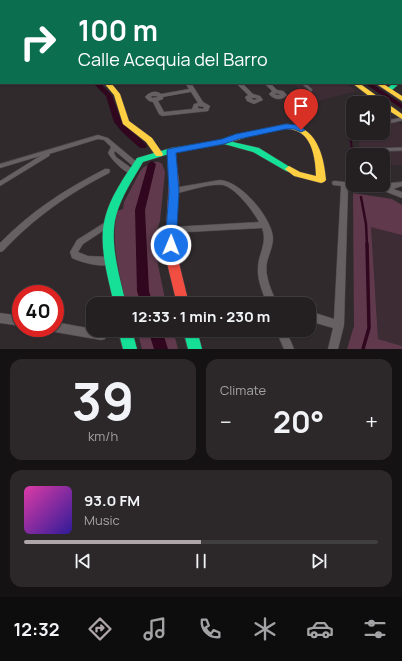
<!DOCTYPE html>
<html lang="en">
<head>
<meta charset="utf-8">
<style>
	body { margin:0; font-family:Manrope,sans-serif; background:#2c282a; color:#f1f3f6; height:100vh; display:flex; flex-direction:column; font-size:15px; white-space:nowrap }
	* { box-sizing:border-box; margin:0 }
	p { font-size:13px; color:#a3a3a5 }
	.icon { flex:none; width:22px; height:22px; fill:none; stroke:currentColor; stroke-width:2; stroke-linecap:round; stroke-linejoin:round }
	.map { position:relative; height:349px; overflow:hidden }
	.panel { display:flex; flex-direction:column; gap:10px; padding:10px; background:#141213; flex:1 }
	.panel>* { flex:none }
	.top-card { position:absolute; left:0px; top:0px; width:402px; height:84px; box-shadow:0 1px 3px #0004,0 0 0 1px #413e40; background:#0b6e4f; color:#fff; overflow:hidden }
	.controls { position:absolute; left:346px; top:96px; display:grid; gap:8px }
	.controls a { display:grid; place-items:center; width:44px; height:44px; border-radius:8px; background:#242022; box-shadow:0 1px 3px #0004,0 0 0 1px #413e40; font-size:20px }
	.speed { position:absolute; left:12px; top:285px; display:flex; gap:8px; font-size:20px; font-weight:700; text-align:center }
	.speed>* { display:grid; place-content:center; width:52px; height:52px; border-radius:50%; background:#242022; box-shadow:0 1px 3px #0004,0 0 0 1px #413e40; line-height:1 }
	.speed .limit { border:6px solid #d22; background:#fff; color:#111 }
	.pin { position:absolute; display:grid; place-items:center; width:34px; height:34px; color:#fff; margin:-41px -17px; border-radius:50% 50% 50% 0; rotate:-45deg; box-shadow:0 0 4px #0007 }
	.pin .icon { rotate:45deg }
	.me { position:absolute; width:44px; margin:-22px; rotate:1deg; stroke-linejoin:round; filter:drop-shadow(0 0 3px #0008) }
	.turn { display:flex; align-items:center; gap:14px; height:84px; padding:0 12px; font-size:18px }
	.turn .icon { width:52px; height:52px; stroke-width:2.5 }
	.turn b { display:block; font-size:28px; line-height:34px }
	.big { font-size:30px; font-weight:700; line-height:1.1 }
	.panel .widget { flex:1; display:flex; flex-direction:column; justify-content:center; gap:6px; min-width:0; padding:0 14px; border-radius:12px; background:#2c282a }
	.panel .dial { align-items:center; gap:0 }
	.dial b { font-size:52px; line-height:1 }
	.song { display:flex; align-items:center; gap:12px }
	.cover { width:48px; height:48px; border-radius:6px; background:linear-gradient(135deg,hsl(320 70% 55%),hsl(250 70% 35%)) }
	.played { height:4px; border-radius:2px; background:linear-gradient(90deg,#afa6aa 50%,#413e40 50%) }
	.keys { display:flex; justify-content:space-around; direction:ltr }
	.heat { display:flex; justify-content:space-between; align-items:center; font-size:22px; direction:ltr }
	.panel .tiles { flex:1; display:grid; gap:10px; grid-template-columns:1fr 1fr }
	.widget:last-child { grid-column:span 2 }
	.trip { position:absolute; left:86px; top:297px; width:230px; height:40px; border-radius:12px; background:#242022; box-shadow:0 1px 3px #0004,0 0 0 1px #413e40; font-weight:700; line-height:40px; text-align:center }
	.menu { display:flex; height:64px; justify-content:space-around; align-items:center; background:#0e0d0e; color:#a3a3a5 }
	.menu .icon { width:28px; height:28px }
	.menu .on { color:#afa6aa }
	.menu b { font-size:18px; color:#f1f3f6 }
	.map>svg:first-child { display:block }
	.built { fill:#3e2c34 }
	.green { fill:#603a4c }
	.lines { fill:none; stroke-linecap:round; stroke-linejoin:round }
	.stream-far2 { stroke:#30071e; stroke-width:2 }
	.stream-far1 { stroke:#30071e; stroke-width:2.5 }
	.stream { stroke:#30071e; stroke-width:3.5 }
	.canal { fill:#30071e; fill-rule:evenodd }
	.lane-far2-casing { stroke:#4d4649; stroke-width:3 }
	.lane-far1-casing { stroke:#4d4649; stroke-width:3.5 }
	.lane-casing { stroke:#4d4649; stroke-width:4.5 }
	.street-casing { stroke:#4d4649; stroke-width:1 }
	.fast-casing { stroke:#4d4649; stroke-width:1 }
	.slow-casing { stroke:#4d4649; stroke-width:1 }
	.jam-casing { stroke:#4d4649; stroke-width:1 }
	.lane-far2 { stroke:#666063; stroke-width:2 }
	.lane-far1 { stroke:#666063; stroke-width:2.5 }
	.lane { stroke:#666063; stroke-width:3 }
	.street { fill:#666063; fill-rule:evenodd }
	.fast { fill:#16e098; fill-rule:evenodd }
	.slow { fill:#ffcf43; fill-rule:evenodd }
	.jam { fill:#f24e42; fill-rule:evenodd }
	.wall { fill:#483a41 }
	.shaded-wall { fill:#3b3035 }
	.route { fill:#1a73e8; stroke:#114b97 }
</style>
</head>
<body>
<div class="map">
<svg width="402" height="349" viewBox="0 0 402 349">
	<rect width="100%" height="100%" fill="#302a2d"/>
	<path class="built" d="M292 83H345L357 91 313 102Z
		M383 111 402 125V165H383V155H361L357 133H383Z
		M371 226 402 235V346L378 339Z"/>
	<path class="green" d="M154 162H159L162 164 165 172 160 221 156 234V255L166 304H126C119 270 111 246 117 211L123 209 124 202 141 170 144 167Z
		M353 193 392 199 402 205V235L371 227 378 339 402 346V349H347L354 326Z
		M137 330H173L178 349H142Z"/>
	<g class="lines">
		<path class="stream-far2" d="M358 103 360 99
			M353 114 349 129 353 155"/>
		<path class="stream-far1" d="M361 197 366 224 367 245"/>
		<path class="stream" d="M363 349 369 328 367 244"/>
		<path class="canal" d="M243 0H248L249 1H244Z
			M0 27H1V31H0Z
			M93 83H100L112 95 121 120 128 128 146 144 147 146 146 148H140L122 132 114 122 106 96Z
			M364 83H371L402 104V109Z
			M152 161 156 164 145 210 149 291 153 304H141L137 291 135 210 148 164Z
			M148 330H162L168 349H154Z"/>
		<defs>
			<path id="lane-far2" d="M299 0 301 1
				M42 1 44 0
				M314 1 322 0"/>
			<path id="lane-far1" d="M303 83 311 90"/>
			<path id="lane" d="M383 123 402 119
				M375 150 402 149"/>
			<path id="street" d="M65 0H70L64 1Z
				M172 0 182 1H170Z
				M344 0H348L349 1H345Z
				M401 3H402V5H401Z
				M401 13H402V15H401Z
				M401 25H402V27H401Z
				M401 38H402V40H401Z
				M185 83H191L203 102 210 106 208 111 162 116 159 114 153 102 149 101 145 97C149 92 156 90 161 94L189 89ZM191 92 198 103 194 104 192 109 164 112 158 101 163 99V97ZM152 96H156L158 97 152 98 151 97ZM198 106 204 107 203 109 198 108Z
				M236 83H242L253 94 260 96 263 100 254 104 247 101 245 97 248 95ZM251 98H256L257 99 254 100Z
				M264 83H270L277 90 283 91 287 95C282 101 274 100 269 94L272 91ZM276 93 281 95H277L275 94Z
				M98 135 108 138 138 163 139 165 138 167H134L115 151 114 153 116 157 134 170 135 172 134 174C126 175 112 160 108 153L111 147 104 140 98 139 49 154 50 155 49 156 0 186V181L40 156 0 168V164Z
				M105 169H109L110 171 109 173C68 194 35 217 3 251L0 252V243C30 212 65 189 105 169Z
				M220 180C241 181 272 218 273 238 273 246 269 254 267 262 264 276 272 291 277 304H267C263 293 257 280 258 268 258 254 268 243 262 228L171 233 168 232 167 230 168 228 171 227 259 222C253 211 236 188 223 185 211 183 187 191 174 194L170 191 174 188Z
				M333 181H336L353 183V185H364L366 187 362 190 348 187 344 325 338 349H328L333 328 309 321V311L334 319 341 186 333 185 332 183Z
				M402 182V186L393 189 402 192V198L384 191 383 189 391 183Z
				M109 220 112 221 113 223 112 225 83 244 78 252 88 256 110 257 113 258 114 261 113 264C101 268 83 263 72 258L70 252 77 240Z
				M0 313 21 316V326L0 323Z
				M55 322 93 329V330H101L105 331 106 335 105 339 101 340 55 332 51 330 50 328H55Z
				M276 330H286L294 349H284Z"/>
			<path id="fast" d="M393 83H400L391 91H387V89Z
				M224 140 259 148 293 169 289 172 286 171 253 152 224 144 172 153 143 162C133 179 121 197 116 216 109 243 120 278 126 304H114C108 277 98 245 105 218 110 197 125 176 137 158L171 148Z
				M118 330H132L137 349H123Z
				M183 330H197L202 349H188Z"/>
			<path id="slow" d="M104 83H111L120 94 129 121 152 138 163 154 162 156H156L146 142 123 124 114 95Z
				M352 83H359L402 114V119L383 107V103H378Z
				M375 83H382L402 96V101Z
				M286 124C316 125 324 155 326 180L324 182 321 183 294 176 285 169 289 166 300 172 316 176C314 104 267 133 224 144L220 142 221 140 239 134Z"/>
			<path id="jam" d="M237 0H241L242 1H238Z
				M251 0H255L256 1H252Z
				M171 148 175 151 179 183 176 230 178 259 189 304H177L166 259V230L169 183 167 151Z"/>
		</defs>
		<use href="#lane-far2" class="lane-far2-casing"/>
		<use href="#lane-far1" class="lane-far1-casing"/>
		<use href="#lane" class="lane-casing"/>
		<use href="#street" class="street-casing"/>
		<use href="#fast" class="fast-casing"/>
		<use href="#slow" class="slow-casing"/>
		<use href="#jam" class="jam-casing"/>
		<use href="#lane-far2" class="lane-far2"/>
		<use href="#lane-far1" class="lane-far1"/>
		<use href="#lane" class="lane"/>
		<use href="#street" class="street"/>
		<use href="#fast" class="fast"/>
		<use href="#slow" class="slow"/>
		<use href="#jam" class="jam"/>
	</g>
	<path class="wall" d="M196 0H239V1H197Z"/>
	<path class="shaded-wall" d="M218 0H239V1H211Z"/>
	<path class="route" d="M286 124 298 125 305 130 301 132 294 129H286L239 139 224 144 176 153 179 191 176 245 175 248 171 249 167 248 165 245 169 191 167 151 168 149 222 139 236 134Z"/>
</svg>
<div class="controls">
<a><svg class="icon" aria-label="sound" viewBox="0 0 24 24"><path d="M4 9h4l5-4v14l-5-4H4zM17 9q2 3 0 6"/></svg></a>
<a><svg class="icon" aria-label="search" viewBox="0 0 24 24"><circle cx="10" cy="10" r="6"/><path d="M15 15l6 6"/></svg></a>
</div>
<div class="speed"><div class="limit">40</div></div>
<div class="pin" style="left:301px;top:130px;background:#d93025"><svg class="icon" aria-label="arrive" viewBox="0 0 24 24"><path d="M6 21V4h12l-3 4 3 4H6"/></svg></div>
<svg class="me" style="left:171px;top:245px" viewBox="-20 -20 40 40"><circle r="17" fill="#1a73e8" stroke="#fff" stroke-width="3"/><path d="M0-11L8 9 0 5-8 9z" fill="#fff"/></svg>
<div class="trip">12:33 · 1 min · 230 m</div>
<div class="top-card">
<div class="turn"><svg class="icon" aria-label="right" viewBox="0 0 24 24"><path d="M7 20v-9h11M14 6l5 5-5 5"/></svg><div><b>100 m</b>Calle Acequia del Barro</div></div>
</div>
</div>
<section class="panel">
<div class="tiles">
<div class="widget dial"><b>39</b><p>km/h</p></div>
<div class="widget"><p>Climate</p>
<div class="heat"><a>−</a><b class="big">20°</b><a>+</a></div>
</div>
<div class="widget">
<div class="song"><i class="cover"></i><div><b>93.0 FM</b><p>Music</p></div></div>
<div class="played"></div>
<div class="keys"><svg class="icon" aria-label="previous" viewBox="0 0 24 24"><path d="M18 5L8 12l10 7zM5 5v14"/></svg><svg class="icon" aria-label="pause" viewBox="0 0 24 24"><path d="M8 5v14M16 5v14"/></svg><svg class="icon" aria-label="next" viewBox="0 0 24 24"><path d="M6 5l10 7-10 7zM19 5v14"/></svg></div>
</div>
</div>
</section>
<nav class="menu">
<b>12:32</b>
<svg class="icon on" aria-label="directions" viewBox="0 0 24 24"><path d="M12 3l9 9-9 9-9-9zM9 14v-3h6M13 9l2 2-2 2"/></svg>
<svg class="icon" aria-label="music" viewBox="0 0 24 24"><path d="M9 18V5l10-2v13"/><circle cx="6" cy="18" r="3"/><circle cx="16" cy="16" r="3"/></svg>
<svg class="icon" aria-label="phone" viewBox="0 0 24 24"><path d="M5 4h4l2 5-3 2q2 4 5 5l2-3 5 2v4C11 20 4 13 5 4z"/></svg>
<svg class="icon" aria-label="climate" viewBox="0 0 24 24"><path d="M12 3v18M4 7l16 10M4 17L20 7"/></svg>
<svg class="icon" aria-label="car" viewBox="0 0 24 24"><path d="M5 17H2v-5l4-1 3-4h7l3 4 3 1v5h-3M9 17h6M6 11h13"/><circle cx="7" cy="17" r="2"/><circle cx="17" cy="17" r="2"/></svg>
<svg class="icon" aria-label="filters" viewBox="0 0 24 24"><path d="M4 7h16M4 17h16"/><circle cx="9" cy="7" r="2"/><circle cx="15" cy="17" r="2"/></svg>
</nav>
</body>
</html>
